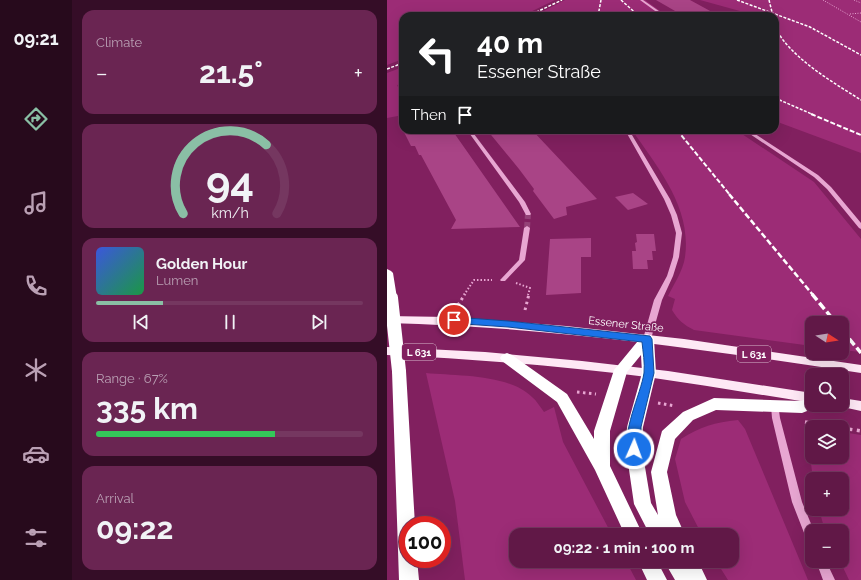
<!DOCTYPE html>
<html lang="en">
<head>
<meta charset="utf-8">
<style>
	body { margin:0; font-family:Raleway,sans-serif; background:#6a2552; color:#f1f3f6; height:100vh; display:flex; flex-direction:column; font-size:15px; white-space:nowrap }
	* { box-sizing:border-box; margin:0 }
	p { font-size:13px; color:#baa0b4 }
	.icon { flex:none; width:22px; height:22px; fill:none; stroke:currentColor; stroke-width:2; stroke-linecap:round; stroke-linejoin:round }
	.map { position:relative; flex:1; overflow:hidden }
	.panel { display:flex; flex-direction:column; gap:10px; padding:10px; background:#350d27; width:315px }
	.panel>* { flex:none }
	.guide { position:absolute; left:12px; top:12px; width:380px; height:122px; border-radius:12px; box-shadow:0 4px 16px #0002,0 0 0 1px #753760; background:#202124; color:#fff; overflow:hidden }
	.needle { width:26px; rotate:102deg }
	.fabs { position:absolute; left:418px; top:316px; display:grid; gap:8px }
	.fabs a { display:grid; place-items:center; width:44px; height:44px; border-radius:8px; background:#611847; box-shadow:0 4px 16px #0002,0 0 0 1px #753760; font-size:20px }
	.speed { position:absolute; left:12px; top:516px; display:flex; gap:8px; font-size:20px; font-weight:700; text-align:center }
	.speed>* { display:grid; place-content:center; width:52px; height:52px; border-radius:50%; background:#611847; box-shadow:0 4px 16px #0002,0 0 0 1px #753760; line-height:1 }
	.speed .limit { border:6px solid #d22; background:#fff; color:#111 }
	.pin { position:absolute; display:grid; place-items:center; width:34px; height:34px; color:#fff; margin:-17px; border:2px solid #fff; border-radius:50%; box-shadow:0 1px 4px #0007 }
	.me { position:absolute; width:44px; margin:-22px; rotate:2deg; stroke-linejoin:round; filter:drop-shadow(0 0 3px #0008) }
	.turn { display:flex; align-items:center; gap:14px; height:84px; padding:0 12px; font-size:18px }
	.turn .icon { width:52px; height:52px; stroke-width:2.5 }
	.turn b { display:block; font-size:28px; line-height:34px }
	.then { display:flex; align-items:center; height:38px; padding:0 12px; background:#0003; gap:8px; font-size:15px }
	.big { font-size:30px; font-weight:700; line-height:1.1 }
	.panel .tile { flex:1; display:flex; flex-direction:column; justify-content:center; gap:6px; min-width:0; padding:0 14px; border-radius:12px; background:#6a2552 }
	.panel .dial { align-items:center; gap:0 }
	.dial svg { height:104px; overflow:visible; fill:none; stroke:#753760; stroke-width:7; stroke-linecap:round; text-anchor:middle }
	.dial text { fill:#f1f3f6; stroke:none }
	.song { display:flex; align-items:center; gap:12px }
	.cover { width:48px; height:48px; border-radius:6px; background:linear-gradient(135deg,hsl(230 70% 55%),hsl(140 70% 35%)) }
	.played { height:4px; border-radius:2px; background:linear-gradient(90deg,#8abfa5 25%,#753760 25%) }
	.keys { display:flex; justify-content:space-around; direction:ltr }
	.heat { display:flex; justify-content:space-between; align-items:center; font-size:22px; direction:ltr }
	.charge { height:6px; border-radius:3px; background:linear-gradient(90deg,#34c759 67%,#753760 0) }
	.trip { position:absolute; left:122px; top:528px; width:230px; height:40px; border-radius:12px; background:#611847; box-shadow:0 4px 16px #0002,0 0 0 1px #753760; font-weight:700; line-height:40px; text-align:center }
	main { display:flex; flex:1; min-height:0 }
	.tab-bar { display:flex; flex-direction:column; width:72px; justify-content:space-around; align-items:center; background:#270a1c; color:#baa0b4 }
	.tab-bar .icon { width:28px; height:28px }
	.tab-bar .current { color:#8abfa5 }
	.tab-bar b { font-size:18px; color:#f1f3f6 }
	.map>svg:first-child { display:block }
	.green { fill:#9c2c76 }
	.building { fill:#a94486 }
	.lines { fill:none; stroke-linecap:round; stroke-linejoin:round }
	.minor-tunnel { stroke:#944177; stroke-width:6; stroke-dasharray:6 3; stroke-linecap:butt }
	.path-far3 { stroke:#e8a6d2; stroke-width:1; stroke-dasharray:1 1.5; stroke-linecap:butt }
	.path-far2 { stroke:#e8a6d2; stroke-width:2; stroke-dasharray:1.5 2; stroke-linecap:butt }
	.path-far1 { stroke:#e8a6d2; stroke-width:3; stroke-dasharray:2.5 3.5; stroke-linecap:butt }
	.path { stroke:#e8a6d2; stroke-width:3.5; stroke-dasharray:3 4.5; stroke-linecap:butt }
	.minor { fill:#e8a6d2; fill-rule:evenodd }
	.major { fill:#fee8f5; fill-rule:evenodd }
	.highway { fill:#fff; fill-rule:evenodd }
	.rail-far3 { stroke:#fff; stroke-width:1.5; stroke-dasharray:3 1.5; stroke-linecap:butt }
	.rail-far2 { stroke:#fff; stroke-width:2; stroke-dasharray:5 2; stroke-linecap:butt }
	.rail-far1 { stroke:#fff; stroke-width:2.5; stroke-dasharray:6 2.5; stroke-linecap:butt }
	.rail { stroke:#fff; stroke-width:3.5; stroke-dasharray:8 3.5; stroke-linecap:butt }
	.highway-bridge { stroke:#fff; stroke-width:14 }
	.route { fill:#1a73e8; stroke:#114b97 }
	.labels { text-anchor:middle; stroke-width:3.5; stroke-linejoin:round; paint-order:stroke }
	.shield { fill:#81205f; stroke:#d9bccf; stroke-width:1 }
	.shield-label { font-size:10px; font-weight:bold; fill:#fff }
	.street-label { font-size:11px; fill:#fff; stroke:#81205f }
</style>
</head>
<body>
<main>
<nav class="tab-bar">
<b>09:21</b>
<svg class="icon current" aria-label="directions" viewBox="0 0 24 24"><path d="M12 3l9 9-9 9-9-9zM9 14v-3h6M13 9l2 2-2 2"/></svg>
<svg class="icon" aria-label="music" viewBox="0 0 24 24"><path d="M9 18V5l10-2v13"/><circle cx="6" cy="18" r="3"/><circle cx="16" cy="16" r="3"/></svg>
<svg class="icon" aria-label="phone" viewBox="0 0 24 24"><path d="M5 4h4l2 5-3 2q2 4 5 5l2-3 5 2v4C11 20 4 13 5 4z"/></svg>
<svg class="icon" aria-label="climate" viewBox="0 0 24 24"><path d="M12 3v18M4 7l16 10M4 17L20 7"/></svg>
<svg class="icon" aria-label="car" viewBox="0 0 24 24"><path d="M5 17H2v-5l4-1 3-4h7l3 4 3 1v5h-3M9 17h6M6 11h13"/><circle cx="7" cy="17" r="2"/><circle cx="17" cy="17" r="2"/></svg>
<svg class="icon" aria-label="filters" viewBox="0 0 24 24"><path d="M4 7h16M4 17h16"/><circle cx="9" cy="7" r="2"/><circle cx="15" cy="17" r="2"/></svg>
</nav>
<section class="panel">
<div class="tile"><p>Climate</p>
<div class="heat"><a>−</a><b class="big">21.5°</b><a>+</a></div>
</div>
<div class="tile dial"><svg viewBox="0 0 100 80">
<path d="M14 69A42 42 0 1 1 86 69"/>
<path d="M14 69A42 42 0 0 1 78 16" stroke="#8abfa5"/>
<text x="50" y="56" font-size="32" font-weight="700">94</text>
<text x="50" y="72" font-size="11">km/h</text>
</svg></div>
<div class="tile">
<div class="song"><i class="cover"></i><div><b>Golden Hour</b><p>Lumen</p></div></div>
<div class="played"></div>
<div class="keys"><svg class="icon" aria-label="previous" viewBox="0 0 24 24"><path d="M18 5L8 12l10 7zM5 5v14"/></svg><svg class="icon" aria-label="pause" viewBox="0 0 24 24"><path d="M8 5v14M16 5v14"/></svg><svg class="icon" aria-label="next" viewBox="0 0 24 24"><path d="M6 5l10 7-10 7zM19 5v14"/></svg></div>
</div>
<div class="tile"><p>Range · 67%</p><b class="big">335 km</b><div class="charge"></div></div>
<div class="tile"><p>Arrival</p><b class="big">09:22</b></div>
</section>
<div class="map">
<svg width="474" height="580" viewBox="0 0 474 580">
	<rect width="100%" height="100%" fill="#81205f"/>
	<path class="green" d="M0 0H168L135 16H16V59L0 65Z
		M178 0H258L280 16H147Z
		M313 0H474V153L388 121V16H362L360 13Z
		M16 67V84L10 85 16 97V115L0 118V73Z
		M245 130H349L427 182 474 239V352L455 350V323H425V346L307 330C297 325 291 320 285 310L288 299 281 296C287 284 296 271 298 257 305 208 271 168 245 130Z
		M39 373C70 376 122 374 145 397 150 401 153 407 157 412L167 407 176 442 225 535H129V561H239L249 580H78L68 501Z
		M351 420 358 429 421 580H341L329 561H345V535H315L298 502 288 459 294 439C313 427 328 422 351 420Z
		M455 432 474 435V580H462L453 561H455V531H438L432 509H455V479H426L423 456 425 450V457H455Z"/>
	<path class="building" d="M269 0H303L325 12 295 15Z
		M16 130H65L133 227 64 229 69 220 34 155H32L28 146H24Z
		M100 130H145L210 199 179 207 180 215 167 219 146 191 147 189 132 169Z
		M246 193 261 204 241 210 228 197Z
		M249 234H267L269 251H265L266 260H260L261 269H246L245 251H249L248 243 250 242Z
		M204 238V257H194V293L159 295 163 239Z"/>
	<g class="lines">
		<path class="minor-tunnel" d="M140 228 141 214"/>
		<path class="path-far3" d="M436 0 474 22
			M467 0 474 3
			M463 14 474 13"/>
		<path class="path-far2" d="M129 283 143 288 141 295
			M77 295 87 280H105"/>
		<path class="path-far1" d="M71 305 78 294
			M138 310 142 294
			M190 392 209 394
			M271 403 288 406"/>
		<path class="path" d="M418 422 449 427
			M455 428 474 431"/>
		<path class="minor" d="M253 0H256L279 16H275Z
			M80 130H84L138 202 144 214 143 215H139L132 202Z
			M238 130H242L283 199 290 215 295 233 292 257 286 276 275 300 264 339 263 341H257L256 339 267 300 280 276 286 257 289 233 284 215 277 199Z
			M357 130H362L431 175 444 187 474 223V229L472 228 440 189 427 177Z
			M140 226 143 228 138 260 118 281H114L113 280 114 279 132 260 137 228Z
			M388 403 391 404 393 418 415 502 427 531H425V544L421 543 405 502 385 418 384 406 385 404Z
			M429 561H439L448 580H436Z"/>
		<path class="major" d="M0 316 61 317 179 326 297 339 474 365V373C315 349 162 327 1 323Z
			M0 347 98 352 195 361 281 371 425 393V403C370 394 315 385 260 377 174 366 87 359 0 355Z
			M455 398 474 401V411L451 406 450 405H455Z"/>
		<path class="highway" d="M0 269 4 271 6 273 10 298 8 301H0Z
			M260 334 265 336 267 339 269 373 256 427 255 449 264 503 271 515 264 472 275 431 296 412 327 398 414 401 425 397V405H431L430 407 415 413 329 410 306 420 288 439 280 472 289 515 298 535H263L247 504 239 449 240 427 255 373 254 355 240 372 223 431V466L256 535H238L208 470 170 402 115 361 113 358 115 355 120 353 125 355 180 394 207 439V431L227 370 255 336Z
			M12 366 17 367 19 371 28 525H21V559H30L32 580H12L5 371 7 367Z
			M251 561H270L280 580H260Z
			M277 561H311L320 580H288Z"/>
		<path class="rail-far3" d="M234 0 252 16
			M350 0 423 27 474 55
			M382 0 386 16
			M141 16 175 0
			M211 16 214 0
			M388 23C390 28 392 35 396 40 416 65 447 83 474 100
			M0 69 16 63
			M388 98 427 115"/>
		<path class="rail-far2" d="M424 114 474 135
			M290 130 343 195"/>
		<path class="rail-far1" d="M342 194 426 295"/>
		<path class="rail" d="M425 294 449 323
			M455 330 474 353"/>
		<path class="highway-bridge" d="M4 298 12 371"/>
	</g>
	<path class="route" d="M67 317 121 321 263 336 265 339 267 373 254 427 253 449 251 453 247 454 243 453C233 434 254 394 257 373 258 363 256 352 255 342L121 327 63 323 62 320 63 318Z"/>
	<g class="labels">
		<g class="shield">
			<rect x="15" y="344" width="34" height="16" rx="3"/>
			<rect x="350" y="346" width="34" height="16" rx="3"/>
		</g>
		<g class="shield-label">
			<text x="32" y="356">L 631</text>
			<text x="367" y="358">L 631</text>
		</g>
		<g class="street-label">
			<text transform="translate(239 324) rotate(6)" y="4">Essener Straße</text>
		</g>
	</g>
</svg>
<div class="fabs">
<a><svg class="needle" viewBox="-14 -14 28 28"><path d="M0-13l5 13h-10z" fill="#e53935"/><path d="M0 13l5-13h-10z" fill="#baa0b4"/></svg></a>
<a><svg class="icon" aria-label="search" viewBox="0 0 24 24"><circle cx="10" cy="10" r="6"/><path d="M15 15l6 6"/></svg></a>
<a><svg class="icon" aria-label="layers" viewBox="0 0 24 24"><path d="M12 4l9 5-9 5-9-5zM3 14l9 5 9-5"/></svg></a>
<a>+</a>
<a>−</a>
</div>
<div class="speed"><div class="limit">100</div></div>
<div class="pin" style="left:67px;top:320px;background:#d93025"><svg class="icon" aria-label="arrive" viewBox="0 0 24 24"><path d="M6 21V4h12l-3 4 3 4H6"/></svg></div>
<svg class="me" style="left:247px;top:449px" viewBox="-20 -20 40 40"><circle r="17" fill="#1a73e8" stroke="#fff" stroke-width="3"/><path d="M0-11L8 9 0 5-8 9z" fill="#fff"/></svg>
<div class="trip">09:22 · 1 min · 100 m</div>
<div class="guide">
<div class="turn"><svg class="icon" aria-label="left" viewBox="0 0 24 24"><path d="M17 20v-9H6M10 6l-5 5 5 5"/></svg><div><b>40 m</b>Essener Straße</div></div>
<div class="then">Then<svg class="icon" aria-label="arrive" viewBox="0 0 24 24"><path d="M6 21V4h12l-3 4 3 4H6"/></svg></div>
</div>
</div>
</main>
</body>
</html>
